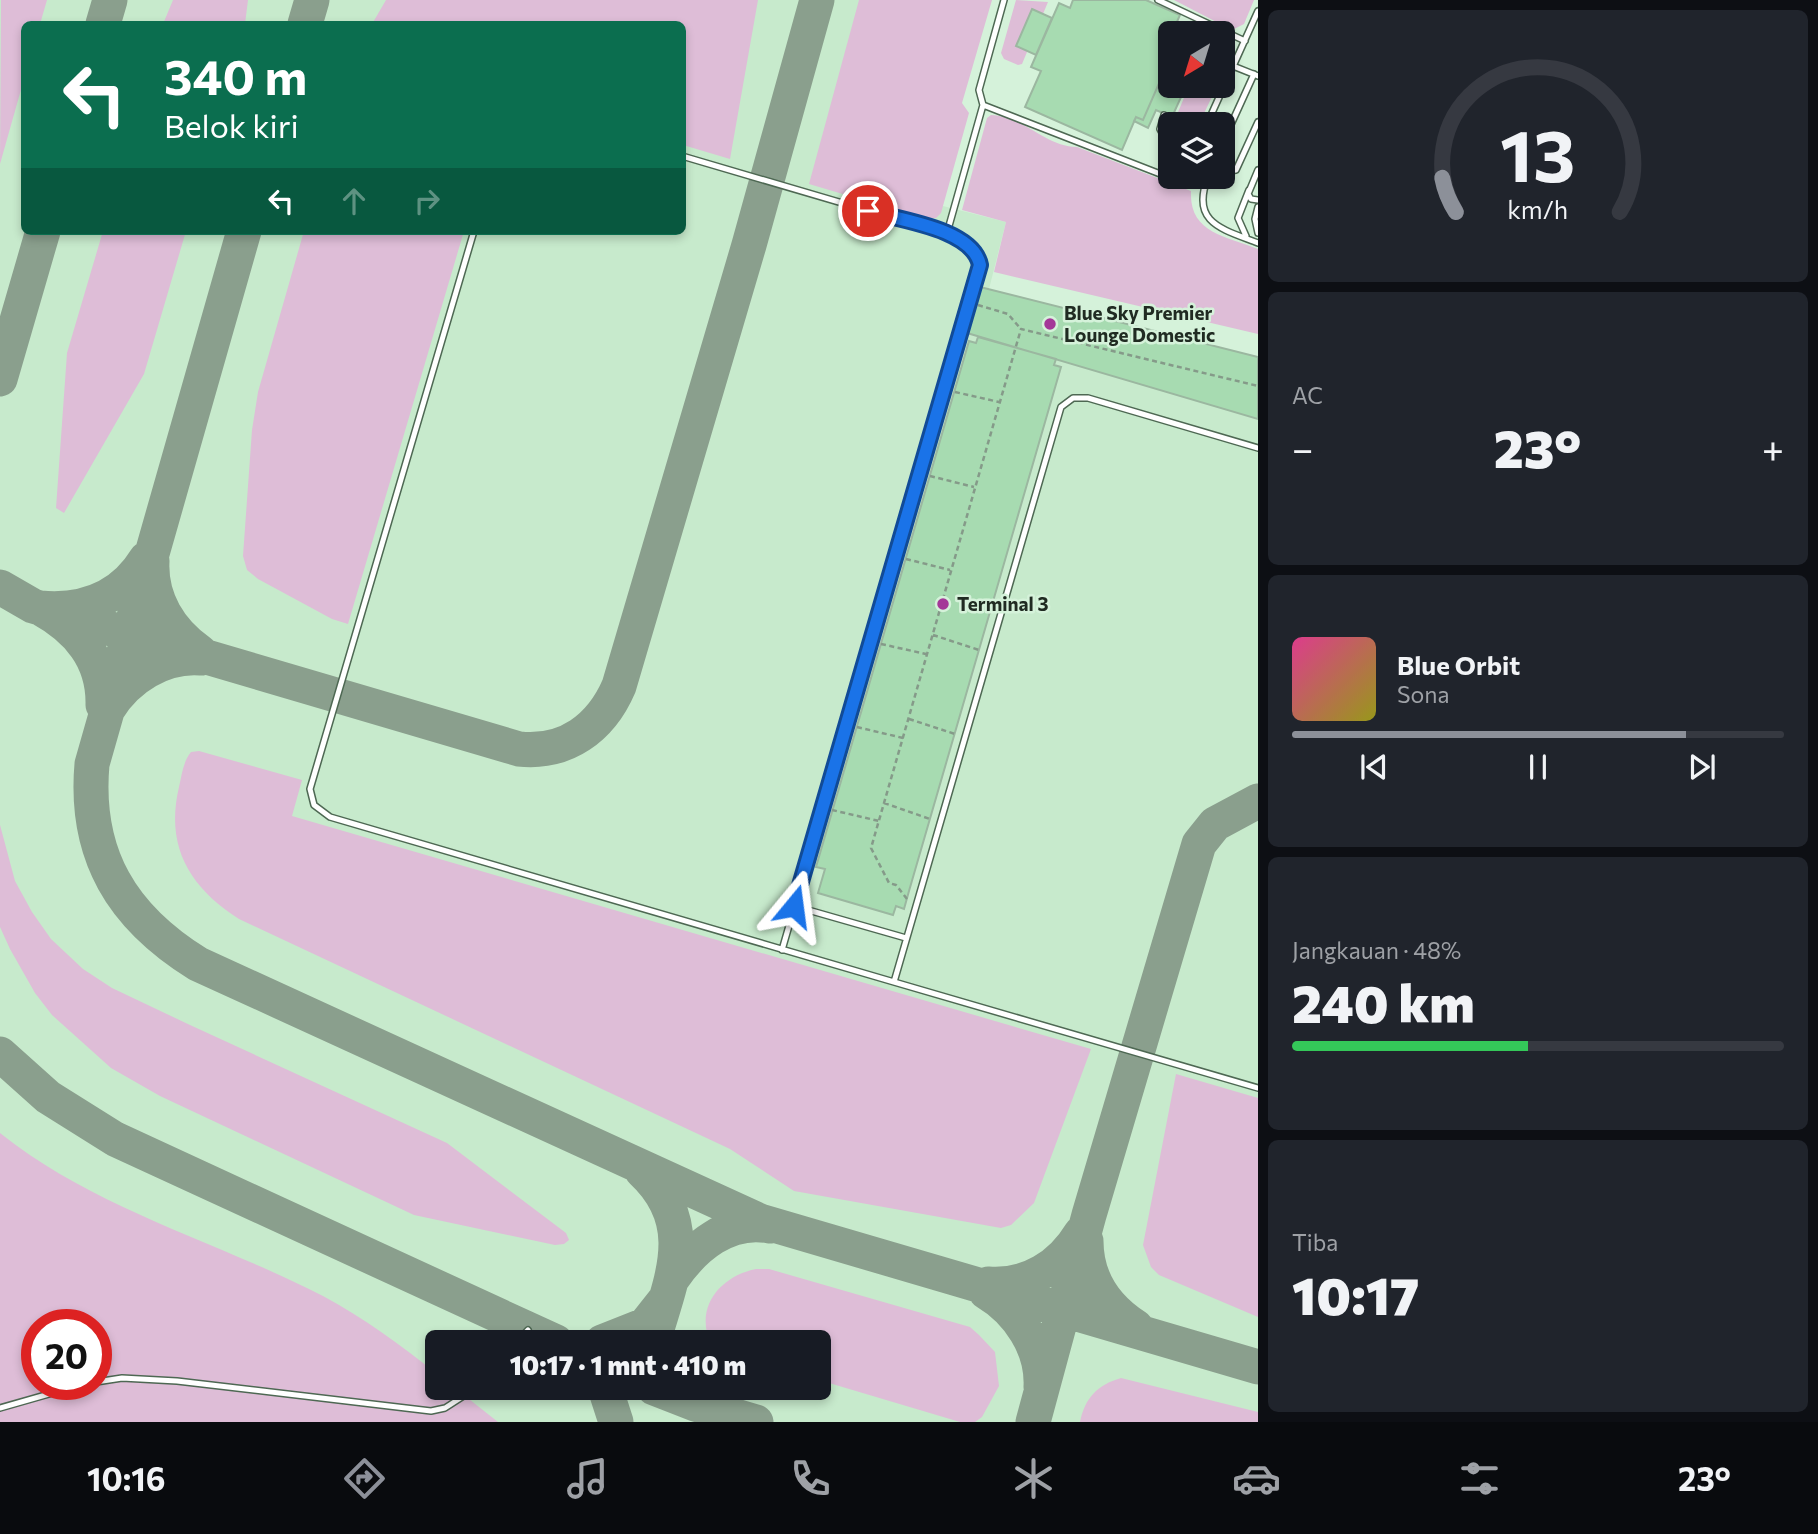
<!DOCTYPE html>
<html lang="id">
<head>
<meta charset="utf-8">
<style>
	body { margin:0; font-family:Commissioner,sans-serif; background:#20242c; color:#f1f3f6; height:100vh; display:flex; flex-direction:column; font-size:26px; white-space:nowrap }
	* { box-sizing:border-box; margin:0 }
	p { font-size:23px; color:#9ea1a6 }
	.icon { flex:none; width:38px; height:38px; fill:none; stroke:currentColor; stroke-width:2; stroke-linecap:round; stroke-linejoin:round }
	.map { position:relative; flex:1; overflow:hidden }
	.side { display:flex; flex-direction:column; gap:10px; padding:10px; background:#0d0f14; width:560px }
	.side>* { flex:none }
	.guide { position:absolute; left:21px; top:21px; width:665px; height:214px; border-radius:10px; box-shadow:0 4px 10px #0003; background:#0b6e4f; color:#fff; overflow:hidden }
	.needle { width:46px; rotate:218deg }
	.buttons { position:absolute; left:1158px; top:21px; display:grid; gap:14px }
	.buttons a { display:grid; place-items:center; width:77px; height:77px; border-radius:10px; background:#171b24; box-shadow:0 4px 10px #0003; font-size:35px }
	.speed { position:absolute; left:21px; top:1309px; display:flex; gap:14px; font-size:35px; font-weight:700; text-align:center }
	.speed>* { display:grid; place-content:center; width:91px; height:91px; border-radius:50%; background:#171b24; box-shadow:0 4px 10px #0003; line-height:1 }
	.speed .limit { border:10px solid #d22; background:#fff; color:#111 }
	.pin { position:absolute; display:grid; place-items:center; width:60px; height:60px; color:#fff; margin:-30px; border:4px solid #fff; border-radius:50%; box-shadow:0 2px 7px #0007 }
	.me { position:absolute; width:77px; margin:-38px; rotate:16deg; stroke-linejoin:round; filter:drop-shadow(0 0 5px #0008) }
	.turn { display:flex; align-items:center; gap:24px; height:147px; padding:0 28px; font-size:32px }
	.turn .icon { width:91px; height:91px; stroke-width:2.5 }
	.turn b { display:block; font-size:49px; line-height:60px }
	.lanes { display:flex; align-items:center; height:66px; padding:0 28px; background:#0003; justify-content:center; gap:35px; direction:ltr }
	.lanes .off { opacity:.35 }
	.big { font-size:52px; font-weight:800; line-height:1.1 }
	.side .widget { flex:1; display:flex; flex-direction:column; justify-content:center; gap:10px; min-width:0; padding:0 24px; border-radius:10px; background:#20242c }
	.side .dial { align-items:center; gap:0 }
	.dial svg { height:182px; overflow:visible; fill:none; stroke:#363941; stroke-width:7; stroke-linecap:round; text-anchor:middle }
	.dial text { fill:#f1f3f6; stroke:none }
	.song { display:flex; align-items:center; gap:21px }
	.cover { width:84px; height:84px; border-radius:10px; background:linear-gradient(135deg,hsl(330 70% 55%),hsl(60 70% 35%)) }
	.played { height:7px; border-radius:4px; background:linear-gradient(90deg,#8c9099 80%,#363941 80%) }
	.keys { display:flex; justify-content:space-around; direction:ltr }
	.heat { display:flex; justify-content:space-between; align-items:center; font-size:38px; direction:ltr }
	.charge { height:10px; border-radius:5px; background:linear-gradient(90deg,#34c759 48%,#363941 0) }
	.trip { position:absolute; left:425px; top:1330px; width:406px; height:70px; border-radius:10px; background:#171b24; box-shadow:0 4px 10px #0003; font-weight:800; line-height:70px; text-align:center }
	.menu { display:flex; height:112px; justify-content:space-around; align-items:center; background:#090b0e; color:#9ea1a6 }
	.menu .icon { width:49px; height:49px }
	.menu .active { color:#8c9099 }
	.menu b { font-size:32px; color:#f1f3f6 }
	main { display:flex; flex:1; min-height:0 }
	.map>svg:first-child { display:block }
	.built { fill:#c7eacc; fill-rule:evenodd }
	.green { fill:#debdd7; fill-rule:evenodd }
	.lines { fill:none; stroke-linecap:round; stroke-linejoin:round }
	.taxiway { stroke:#8a9f8d; stroke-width:35 }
	.building { fill:#a7dbb1; stroke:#9bb7a0; stroke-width:2 }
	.service-casing { stroke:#4e6853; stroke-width:8 }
	.path { stroke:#859a89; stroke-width:2.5; stroke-dasharray:5 3.5; stroke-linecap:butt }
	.service { stroke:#fff; stroke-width:5 }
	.route-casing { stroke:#114b97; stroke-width:18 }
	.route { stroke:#1a73e8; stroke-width:12 }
	.poi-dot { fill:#a43898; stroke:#d5f2da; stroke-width:2.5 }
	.labels { text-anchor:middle; stroke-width:5; stroke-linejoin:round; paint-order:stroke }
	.poi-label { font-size:19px; font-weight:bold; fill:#202b22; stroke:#d5f2da; text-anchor:start }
</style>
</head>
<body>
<main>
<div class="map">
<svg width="1258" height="1422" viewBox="0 0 1258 1422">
	<rect width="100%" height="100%" fill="#d5f2da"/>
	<path class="built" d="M0 0H913L943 206 1006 222 989 289 1258 357V1422H0ZM24 24H682V231H24ZM37 1325H96V1384H37ZM438 1342H819V1388H438Z"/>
	<path class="green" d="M1 0H47L40 24H24V79L0 164Z
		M173 0H248L245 24H163Z
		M386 0H758L730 159 683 145 682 24H372Z
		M859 0H992L962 103 969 113 941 213 936 218 927 219 809 184Z
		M1016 0 1048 2 1022 64 1018 65 1004 59 1001 53Z
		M1174 0H1254L1244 24 1232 30Z
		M1189 86H1217L1199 124H1173Z
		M991 115C1024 116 1045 147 1077 147L1191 191C1189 233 1225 236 1258 249V334L994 272 1006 222 962 210 987 118Z
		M103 231H186L144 374 64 513 56 508 67 353Z
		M304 231H464L348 624 332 619 258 579 247 570 243 556 252 430 258 392Z
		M199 751 302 780 292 816 1091 1049 1034 1203 1011 1225 1001 1228 794 1191 730 1149 239 919C189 887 165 846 179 787 182 774 183 762 191 752Z
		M0 825 15 881 32 912 51 939 83 969 112 988 190 1025 447 1143 566 1233 569 1240 564 1244 555 1245 414 1215 160 1096 111 1068 52 1015 35 993 10 949 0 927Z
		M1176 1074 1258 1098V1317L1159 1275 1151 1267 1143 1245Z
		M0 1133C95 1209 216 1241 323 1296 364 1318 401 1345 437 1374L438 1388H455L498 1422H0ZM37 1325H96V1384H37Z
		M756 1269H769L970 1327 979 1335 995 1352 999 1386 982 1417 975 1422H960L819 1380V1342H710C695 1306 721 1276 756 1269Z
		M1121 1378 1258 1412V1422H1080C1085 1398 1097 1385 1121 1378Z"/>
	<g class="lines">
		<path class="taxiway" d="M103 24 110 0
			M305 24 312 0
			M244 231 92 764C84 855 122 917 198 964L760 1221 1258 1367
			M0 379 43 231
			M152 561C150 599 170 631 200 652
			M0 587 33 606 519 749C566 754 601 728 619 686L749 245 817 0
			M103 705C104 659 78 629 40 608 84 612 122 598 146 559
			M108 709C127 678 163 655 201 658
			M0 1054 48 1097 115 1139 556 1342
			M642 1171C699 1224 671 1279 653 1342
			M1086 1241C1086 1278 1105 1307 1136 1327
			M672 1279C694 1247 728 1218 770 1226
			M988 1284C1028 1287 1061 1266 1081 1233
			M986 1292C1018 1311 1043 1348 1041 1387
			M602 1342 645 1325 664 1301
			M605 1388 616 1422
			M654 1388 695 1404 756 1422
			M1033 1422 1089 1215 1199 844 1215 824 1258 801"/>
	</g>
	<path class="building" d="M1073 0H1146L1180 15 1168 42 1171 56 1143 120 1136 117 1122 150 1025 107 1041 71 1031 67 1059 3 1070 8Z
		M1032 9 1052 18 1036 55 1016 46Z
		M1171 56V86H1186L1172 117 1156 110 1148 128 1134 121 1136 117 1143 120Z
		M980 287 1258 357V419L967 333Z
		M978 337 1056 359 1054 365 1061 367 909 891 904 909 896 906 893 915 818 893 825 869 816 867 969 341 976 343Z"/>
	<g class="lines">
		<defs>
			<path id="service" d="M1158 0 1245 41
				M1223 62 1258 76
				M983 105 1168 177H1179
				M1164 115 1160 129 1171 149
				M1207 124 1258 11
				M1223 142 1254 74
				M682 156 958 237 974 248 980 265 782 950
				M1258 170 1248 194 1251 199 1258 200
				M1223 172 1236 170 1258 122
				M1208 177C1190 223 1222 229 1258 243
				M1258 207 1255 219 1258 233
				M474 231 310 789 314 805 330 817 894 982
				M947 233 983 105 979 90 1004 0
				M1246 236 1238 218 1249 190
				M1258 448 1088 398H1073L1061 407 894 982 1258 1088
				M794 906 906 938
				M517 1342 528 1330
				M96 1382 122 1378 177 1381 431 1411 445 1408 476 1388
				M0 1408 84 1384"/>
		</defs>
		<use href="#service" class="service-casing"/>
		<path class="path" d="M978 305 1008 314 1020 328
			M955 392 999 402
			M930 476 974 487
			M906 559 950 570
			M933 635 979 650
			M881 644 926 654
			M909 719 955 734
			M857 727 903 738
			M884 803 930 819
			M832 810 879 821
			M907 899 896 885 889 883 871 848 1021 329 1258 386"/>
		<use href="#service" class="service"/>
	</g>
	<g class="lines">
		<defs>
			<path id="route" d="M794 906 980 265C973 229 900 220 868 211"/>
		</defs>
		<use href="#route" class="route-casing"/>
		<use href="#route" class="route"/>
	</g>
	<g class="poi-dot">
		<circle cx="1050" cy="324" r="7"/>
		<circle cx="943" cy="604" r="7"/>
	</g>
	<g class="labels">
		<g class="poi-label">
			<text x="1064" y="320">Blue Sky Premier<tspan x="1064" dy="22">Lounge Domestic</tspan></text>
			<text x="957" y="611">Terminal 3</text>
		</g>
	</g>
</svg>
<div class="buttons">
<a><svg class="needle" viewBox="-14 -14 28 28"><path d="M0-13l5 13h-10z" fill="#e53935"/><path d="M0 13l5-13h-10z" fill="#9ea1a6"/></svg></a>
<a><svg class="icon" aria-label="layers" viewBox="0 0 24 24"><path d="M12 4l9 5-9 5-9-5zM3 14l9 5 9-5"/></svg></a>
</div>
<div class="speed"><div class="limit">20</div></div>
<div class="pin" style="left:868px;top:211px;background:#d93025"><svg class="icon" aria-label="arrive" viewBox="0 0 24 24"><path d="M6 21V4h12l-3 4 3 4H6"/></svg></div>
<svg class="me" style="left:794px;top:906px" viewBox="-20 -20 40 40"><path d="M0-17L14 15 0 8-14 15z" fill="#1a73e8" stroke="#fff" stroke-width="4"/></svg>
<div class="trip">10:17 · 1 mnt · 410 m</div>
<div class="guide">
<div class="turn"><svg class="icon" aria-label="left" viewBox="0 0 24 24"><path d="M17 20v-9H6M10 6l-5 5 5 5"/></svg><div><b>340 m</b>Belok kiri</div></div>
<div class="lanes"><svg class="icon" aria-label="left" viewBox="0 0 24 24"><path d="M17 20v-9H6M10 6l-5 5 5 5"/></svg><svg class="icon off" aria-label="ahead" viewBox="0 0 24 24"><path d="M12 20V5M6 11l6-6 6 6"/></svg><svg class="icon off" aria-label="right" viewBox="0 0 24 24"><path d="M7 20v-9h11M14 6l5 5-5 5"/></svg></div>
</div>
</div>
<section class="side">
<div class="widget dial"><svg viewBox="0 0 100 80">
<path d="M14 69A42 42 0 1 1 86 69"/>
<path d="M14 69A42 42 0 0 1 8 54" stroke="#8c9099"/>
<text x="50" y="56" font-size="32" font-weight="700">13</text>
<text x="50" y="72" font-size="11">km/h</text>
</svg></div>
<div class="widget"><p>AC</p>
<div class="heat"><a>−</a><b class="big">23°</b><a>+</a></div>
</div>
<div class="widget">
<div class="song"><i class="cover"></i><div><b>Blue Orbit</b><p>Sona</p></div></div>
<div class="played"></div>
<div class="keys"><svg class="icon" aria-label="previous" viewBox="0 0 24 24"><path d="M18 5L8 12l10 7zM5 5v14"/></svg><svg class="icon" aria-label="pause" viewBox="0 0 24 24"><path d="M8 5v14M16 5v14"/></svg><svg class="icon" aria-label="next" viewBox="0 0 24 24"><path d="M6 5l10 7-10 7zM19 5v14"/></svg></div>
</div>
<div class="widget"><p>Jangkauan · 48%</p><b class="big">240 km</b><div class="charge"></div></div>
<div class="widget"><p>Tiba</p><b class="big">10:17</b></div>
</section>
</main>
<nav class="menu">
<b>10:16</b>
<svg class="icon active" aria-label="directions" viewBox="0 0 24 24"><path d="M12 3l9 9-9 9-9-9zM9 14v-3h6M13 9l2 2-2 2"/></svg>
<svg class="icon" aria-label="music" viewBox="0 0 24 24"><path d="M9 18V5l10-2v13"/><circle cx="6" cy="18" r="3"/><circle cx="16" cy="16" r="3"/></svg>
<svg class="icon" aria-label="phone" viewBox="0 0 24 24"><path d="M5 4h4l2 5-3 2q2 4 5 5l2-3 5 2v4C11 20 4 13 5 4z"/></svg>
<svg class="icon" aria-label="climate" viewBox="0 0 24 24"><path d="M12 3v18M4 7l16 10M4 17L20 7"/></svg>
<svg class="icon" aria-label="car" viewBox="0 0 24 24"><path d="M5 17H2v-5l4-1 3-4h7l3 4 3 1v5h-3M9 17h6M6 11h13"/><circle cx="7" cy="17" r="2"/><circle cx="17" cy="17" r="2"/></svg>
<svg class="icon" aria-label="filters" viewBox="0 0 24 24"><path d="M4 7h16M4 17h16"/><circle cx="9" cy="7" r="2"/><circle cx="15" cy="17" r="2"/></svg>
<b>23°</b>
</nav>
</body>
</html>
